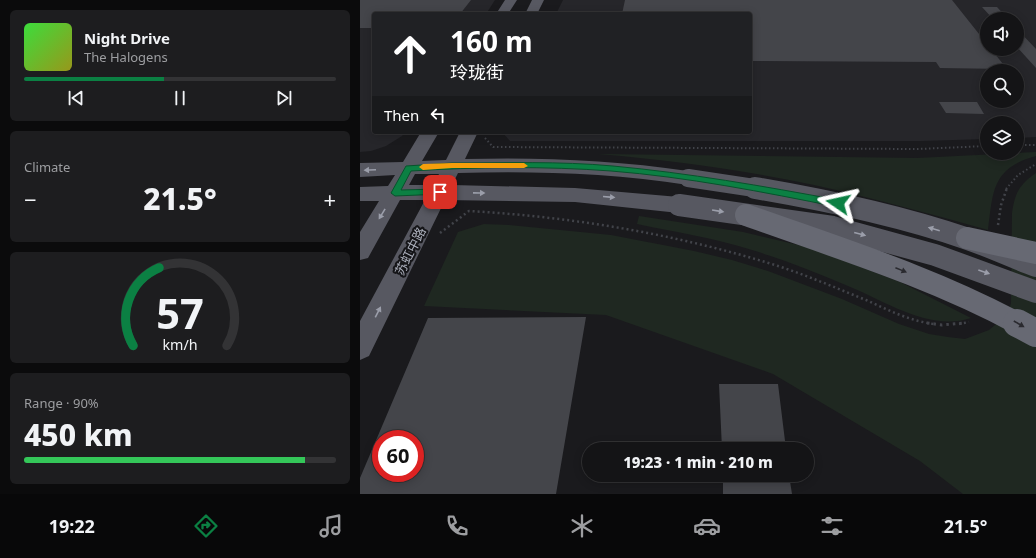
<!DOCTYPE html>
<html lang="en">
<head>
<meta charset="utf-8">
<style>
	body { margin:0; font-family:"Noto Sans","Noto Sans SC",sans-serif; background:#1d1d1f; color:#f1f3f6; height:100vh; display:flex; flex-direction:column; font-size:15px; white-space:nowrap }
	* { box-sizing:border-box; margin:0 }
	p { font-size:13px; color:#9d9ea1 }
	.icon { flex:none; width:22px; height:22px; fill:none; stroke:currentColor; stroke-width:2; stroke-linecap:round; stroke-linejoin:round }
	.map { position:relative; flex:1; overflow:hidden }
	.drawer { display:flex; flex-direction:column; gap:10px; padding:10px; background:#0b0b0c; width:360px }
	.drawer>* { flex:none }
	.guide { position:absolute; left:12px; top:12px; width:380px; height:122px; border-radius:4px; box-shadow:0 2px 10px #0003,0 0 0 1px #333335; background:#202124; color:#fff; overflow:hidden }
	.fabs { position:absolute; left:620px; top:12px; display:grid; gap:8px }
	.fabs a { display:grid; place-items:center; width:44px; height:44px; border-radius:50%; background:#141416; box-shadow:0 2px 10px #0003,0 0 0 1px #333335; font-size:20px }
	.speed { position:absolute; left:12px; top:430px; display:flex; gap:8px; font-size:20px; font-weight:700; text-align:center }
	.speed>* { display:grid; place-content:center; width:52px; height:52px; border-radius:50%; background:#141416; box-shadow:0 2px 10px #0003,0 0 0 1px #333335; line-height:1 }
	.speed .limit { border:6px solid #d22; background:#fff; color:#111 }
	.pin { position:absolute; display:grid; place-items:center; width:34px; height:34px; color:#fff; margin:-17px; border-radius:8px; box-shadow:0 2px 6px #0006 }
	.me { position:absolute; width:44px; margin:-22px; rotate:281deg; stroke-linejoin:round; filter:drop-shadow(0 0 3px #0008) }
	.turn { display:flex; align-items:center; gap:14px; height:84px; padding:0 12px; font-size:18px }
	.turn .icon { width:52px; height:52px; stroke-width:2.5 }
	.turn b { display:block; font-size:28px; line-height:34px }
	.then { display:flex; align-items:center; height:38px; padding:0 12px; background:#0003; gap:8px; font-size:15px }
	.big { font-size:30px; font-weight:800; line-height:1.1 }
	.drawer .tile { flex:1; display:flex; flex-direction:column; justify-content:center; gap:6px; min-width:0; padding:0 14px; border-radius:6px; background:#1d1d1f }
	.drawer .dial { align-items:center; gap:0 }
	.dial svg { height:104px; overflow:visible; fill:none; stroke:#333335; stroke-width:7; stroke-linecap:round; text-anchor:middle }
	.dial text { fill:#f1f3f6; stroke:none }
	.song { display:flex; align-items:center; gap:12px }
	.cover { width:48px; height:48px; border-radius:6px; background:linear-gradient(135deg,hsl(120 70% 55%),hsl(60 70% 35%)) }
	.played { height:4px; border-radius:2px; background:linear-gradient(90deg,#0b8043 45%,#333335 45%) }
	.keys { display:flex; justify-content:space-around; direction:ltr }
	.heat { display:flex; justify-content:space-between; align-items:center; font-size:22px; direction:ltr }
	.charge { height:6px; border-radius:3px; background:linear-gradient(90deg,#34c759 90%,#333335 0) }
	.trip { position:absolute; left:222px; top:442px; width:232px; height:40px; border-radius:20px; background:#141416; box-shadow:0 2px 10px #0003,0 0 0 1px #333335; font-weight:800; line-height:40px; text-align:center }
	.tab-bar { display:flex; height:64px; justify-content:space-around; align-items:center; background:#080809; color:#9d9ea1 }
	.tab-bar .icon { width:28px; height:28px }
	.tab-bar .current { color:#0b8043 }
	.tab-bar b { font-size:18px; color:#f1f3f6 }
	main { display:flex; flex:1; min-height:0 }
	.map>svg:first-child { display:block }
	.built { fill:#26262a; fill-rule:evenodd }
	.green { fill:#1f2821 }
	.building { fill:#44454a; fill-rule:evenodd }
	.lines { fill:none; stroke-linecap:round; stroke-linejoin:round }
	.path-far2 { stroke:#414349; stroke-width:2; stroke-dasharray:1.5 2.5; stroke-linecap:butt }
	.path-far1 { stroke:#414349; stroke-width:2.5; stroke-dasharray:2 3; stroke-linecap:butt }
	.path { stroke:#414349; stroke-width:3; stroke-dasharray:2.5 4; stroke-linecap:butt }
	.major { fill:#575861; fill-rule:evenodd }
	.major-bridge-far1 { stroke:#575861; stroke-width:18 }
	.major-bridge { stroke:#575861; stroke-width:22 }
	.highway-bridge-far1 { stroke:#676973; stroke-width:22 }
	.highway-bridge { stroke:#676973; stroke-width:28 }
	.oneway { fill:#9b9eaa }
	.oneway2 { fill:#2a2a2f }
	.route { fill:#0b8043; stroke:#07532c }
	.slow { fill:#f59e0b }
	.labels { text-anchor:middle; stroke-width:4; stroke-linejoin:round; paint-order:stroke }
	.street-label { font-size:13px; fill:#acb0bc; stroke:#151518 }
</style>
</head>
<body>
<main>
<section class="drawer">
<div class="tile">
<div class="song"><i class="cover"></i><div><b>Night Drive</b><p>The Halogens</p></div></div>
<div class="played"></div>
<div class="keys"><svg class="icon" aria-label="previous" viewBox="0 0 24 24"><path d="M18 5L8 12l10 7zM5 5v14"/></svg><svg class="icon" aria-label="pause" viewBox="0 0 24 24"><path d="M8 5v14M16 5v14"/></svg><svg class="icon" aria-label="next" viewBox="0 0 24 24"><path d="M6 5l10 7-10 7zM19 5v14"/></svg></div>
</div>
<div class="tile"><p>Climate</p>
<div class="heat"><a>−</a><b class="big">21.5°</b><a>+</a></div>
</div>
<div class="tile dial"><svg viewBox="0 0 100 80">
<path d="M14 69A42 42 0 1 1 86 69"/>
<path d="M14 69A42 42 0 0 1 34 9" stroke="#0b8043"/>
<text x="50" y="56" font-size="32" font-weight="700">57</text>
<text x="50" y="72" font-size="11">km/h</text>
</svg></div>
<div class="tile"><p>Range · 90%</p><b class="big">450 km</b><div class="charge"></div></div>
</section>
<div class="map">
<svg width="676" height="494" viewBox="0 0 676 494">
	<rect width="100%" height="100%" fill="#1a1a1d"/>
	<path class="built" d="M0 0H135L126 14H14V132H45L42 136 26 146 11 151 0 152Z
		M203 0H676V137L657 138V123H627V139L561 141H150L142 132H390V14H196ZM627 19H657V49H627ZM627 71H657V101H627Z"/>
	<path class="green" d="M676 152V156C632 168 633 191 628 230 571 214 513 198 454 185 383 170 311 160 238 154L557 158Z
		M676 173V494H603L560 461 413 374 246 315 64 306 98 232 124 224 149 225 251 235 334 251 372 260 408 271 482 299 539 324 569 334 588 337 605 339 629 330 640 321 649 310 651 303 652 213C655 193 659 185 676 173Z
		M279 216 383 232 451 248 540 282 611 318C570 332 525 301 488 286 457 273 425 260 392 250 354 238 315 232 277 224Z"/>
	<path class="building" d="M0 0H111L100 14H14V28H0Z
		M265 0H592L627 44V49H631L647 69 580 68 576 62 390 61V14H262Z
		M622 7H637L648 19H633Z
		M657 29 676 49V68L657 47Z
		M579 102H617L624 114 586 113Z
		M226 317 196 494H0V478L68 318ZM21 439H55V473H21Z
		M359 384H418L426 449H362Z
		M363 475H429L432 494H363Z"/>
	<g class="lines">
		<path class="path-far2" d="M125 138 133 147 558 149 627 146
			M657 145H676
			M646 189 658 175 676 164"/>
		<path class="path-far1" d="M638 225 641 205 647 188
			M80 233 109 211C213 217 316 234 415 265 446 275 476 288 506 300 528 310 550 321 574 324
			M599 324 609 322"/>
		<path class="path" d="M567 323 582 325 604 323"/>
		<path class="major" d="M145 0H157L148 14H136Z
			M172 0H184L177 14H165Z
			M61 132H79L62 161 86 160 100 132H118L105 159C180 157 254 160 328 171L335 173 338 178 335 183 328 185C251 173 175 171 98 173L92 185 215 188 319 197 326 199 329 205 326 211 319 213 215 202 85 200 9 356 0 360V321L65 200H40L8 258 0 260V232L19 201H0V187L28 186 35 175 0 177V163L43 162ZM55 174H79L73 185H49Z"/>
		<path class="major-bridge-far1" d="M328 178 401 189"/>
		<path class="major-bridge" d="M395 188C466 200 537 215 605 238 629 246 652 257 676 266
			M319 205 473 227 575 255 676 292"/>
		<path class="highway-bridge-far1" d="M386 215C478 248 572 277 659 324
			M607 238 676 253"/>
		<path class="highway-bridge" d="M657 323 676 333"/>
	</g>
	<defs><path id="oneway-solid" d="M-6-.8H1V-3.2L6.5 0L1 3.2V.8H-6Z"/></defs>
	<g class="oneway">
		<use href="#oneway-solid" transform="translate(10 170) rotate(177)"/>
		<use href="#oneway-solid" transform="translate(119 193) rotate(1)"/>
		<use href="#oneway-solid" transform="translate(249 197) rotate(5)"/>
		<use href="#oneway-solid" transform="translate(358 211) rotate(9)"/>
		<use href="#oneway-solid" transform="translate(22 214) rotate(121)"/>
		<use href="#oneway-solid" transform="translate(574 229) rotate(-164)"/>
		<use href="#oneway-solid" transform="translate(500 234) rotate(15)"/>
		<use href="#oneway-solid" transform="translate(624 272) rotate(19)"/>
		<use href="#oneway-solid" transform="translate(18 312) rotate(-63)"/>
	</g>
	<g class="oneway2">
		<use href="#oneway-solid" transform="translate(541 270) rotate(22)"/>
		<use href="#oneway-solid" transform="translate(659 324) rotate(30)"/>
	</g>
	<path class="route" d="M92 163C145 163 199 161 253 166 328 173 403 186 478 200L482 203 478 207C403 192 327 177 251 171 185 166 117 167 51 171L41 190 80 189 83 190 84 192 83 194 35 196 31 193 46 166Z"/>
	<path class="slow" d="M92 163H164L168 166 164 168H92L63 170 59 167 63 164Z"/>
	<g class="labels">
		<g class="street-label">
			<text transform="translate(50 251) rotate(-63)" y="5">苏虹中路</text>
		</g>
	</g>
</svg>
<div class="fabs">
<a><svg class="icon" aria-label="sound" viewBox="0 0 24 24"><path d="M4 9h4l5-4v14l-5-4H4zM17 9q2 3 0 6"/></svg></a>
<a><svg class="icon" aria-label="search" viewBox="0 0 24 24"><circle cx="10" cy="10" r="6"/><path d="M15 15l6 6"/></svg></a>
<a><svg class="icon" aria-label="layers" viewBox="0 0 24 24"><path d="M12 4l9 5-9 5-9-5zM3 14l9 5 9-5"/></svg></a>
</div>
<div class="speed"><div class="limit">60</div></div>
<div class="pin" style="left:80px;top:192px;background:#d93025"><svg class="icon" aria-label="arrive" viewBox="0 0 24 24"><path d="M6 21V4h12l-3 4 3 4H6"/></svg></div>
<svg class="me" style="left:478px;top:203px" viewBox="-20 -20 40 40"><path d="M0-17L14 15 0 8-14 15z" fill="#0b8043" stroke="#fff" stroke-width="4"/></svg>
<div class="trip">19:23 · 1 min · 210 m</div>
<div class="guide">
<div class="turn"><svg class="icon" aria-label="ahead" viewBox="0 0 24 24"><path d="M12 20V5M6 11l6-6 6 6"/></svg><div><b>160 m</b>玲珑街</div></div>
<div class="then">Then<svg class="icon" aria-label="left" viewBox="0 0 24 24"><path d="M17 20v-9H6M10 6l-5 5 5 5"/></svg></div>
</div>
</div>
</main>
<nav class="tab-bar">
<b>19:22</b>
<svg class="icon current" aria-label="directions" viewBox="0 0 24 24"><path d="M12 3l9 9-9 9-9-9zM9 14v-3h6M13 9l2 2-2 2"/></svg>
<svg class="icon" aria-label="music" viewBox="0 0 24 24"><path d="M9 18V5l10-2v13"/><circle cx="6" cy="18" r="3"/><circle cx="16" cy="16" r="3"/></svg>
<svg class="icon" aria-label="phone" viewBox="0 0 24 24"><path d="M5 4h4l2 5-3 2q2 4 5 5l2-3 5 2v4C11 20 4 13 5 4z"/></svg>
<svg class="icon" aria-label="climate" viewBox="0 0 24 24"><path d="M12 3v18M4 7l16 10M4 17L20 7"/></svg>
<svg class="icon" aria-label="car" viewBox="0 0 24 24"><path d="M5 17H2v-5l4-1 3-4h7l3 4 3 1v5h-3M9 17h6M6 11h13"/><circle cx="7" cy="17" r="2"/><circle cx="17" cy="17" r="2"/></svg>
<svg class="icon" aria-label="filters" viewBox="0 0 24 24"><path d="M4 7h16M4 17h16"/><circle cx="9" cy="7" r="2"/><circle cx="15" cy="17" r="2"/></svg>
<b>21.5°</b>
</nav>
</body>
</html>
